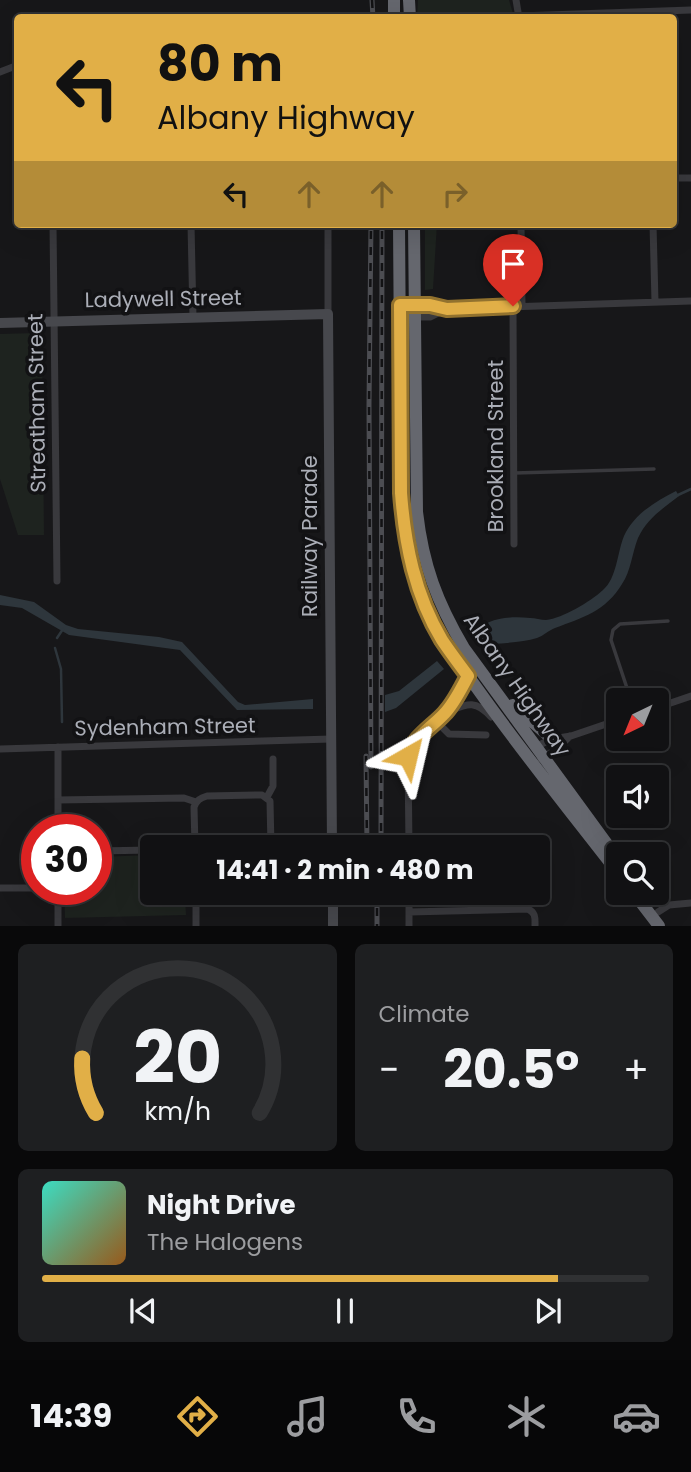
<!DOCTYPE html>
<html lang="en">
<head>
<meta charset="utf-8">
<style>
	body { margin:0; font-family:Poppins,sans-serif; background:#1e1f21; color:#f1f3f6; height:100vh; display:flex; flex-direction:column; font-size:26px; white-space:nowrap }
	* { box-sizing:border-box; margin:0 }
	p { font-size:23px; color:#9c9da0 }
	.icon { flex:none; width:38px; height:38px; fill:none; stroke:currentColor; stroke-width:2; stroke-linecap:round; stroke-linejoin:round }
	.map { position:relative; height:926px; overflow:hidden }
	.details { display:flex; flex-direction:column; gap:18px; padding:18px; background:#09090a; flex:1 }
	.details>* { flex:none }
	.guide { position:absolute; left:14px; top:14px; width:663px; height:214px; border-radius:7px; box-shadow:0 7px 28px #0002,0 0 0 2px #303133; background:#e1af47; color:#111; overflow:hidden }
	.needle { width:46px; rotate:223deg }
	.tools { position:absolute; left:606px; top:688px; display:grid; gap:14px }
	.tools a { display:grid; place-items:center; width:63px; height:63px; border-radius:7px; background:#111113; box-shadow:0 7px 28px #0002,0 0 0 2px #303133; font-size:35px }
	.speed { position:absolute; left:21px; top:814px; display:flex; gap:14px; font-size:35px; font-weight:700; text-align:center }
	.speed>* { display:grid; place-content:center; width:91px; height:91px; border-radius:50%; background:#111113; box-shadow:0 7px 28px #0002,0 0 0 2px #303133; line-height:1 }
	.speed .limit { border:10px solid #d22; background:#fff; color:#111 }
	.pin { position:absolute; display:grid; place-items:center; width:60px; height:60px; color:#fff; margin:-72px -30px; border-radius:50% 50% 50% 0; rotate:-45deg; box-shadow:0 0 7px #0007 }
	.pin .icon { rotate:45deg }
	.me { position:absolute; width:77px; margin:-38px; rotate:37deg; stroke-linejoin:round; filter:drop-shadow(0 0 5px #0008) }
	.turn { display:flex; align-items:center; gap:24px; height:147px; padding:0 28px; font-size:32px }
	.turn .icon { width:91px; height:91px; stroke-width:2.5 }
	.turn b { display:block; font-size:49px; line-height:60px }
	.lanes { display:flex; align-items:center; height:66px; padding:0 28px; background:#0003; justify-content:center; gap:35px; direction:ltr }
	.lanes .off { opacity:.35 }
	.big { font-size:52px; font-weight:700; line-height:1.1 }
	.details .widget { flex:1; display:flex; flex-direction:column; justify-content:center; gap:10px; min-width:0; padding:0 24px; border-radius:10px; background:#1e1f21 }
	.details .dial { align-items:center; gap:0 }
	.dial svg { height:182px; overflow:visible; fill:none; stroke:#303133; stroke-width:7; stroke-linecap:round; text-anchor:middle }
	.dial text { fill:#f1f3f6; stroke:none }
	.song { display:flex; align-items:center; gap:21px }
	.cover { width:84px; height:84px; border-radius:10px; background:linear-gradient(135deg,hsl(170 70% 55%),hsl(30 70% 35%)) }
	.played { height:7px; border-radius:4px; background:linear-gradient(90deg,#e1af47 85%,#303133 85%) }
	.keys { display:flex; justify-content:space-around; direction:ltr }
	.heat { display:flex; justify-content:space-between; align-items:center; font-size:38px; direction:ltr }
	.details .tiles { flex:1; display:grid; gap:18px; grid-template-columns:1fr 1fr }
	.widget:last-child { grid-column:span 2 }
	.trip { position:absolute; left:140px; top:835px; width:410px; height:70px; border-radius:7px; background:#111113; box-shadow:0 7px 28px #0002,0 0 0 2px #303133; font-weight:700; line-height:70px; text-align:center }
	.dock { display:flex; height:112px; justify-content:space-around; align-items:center; background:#070708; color:#9c9da0 }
	.dock .icon { width:49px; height:49px }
	.dock .active { color:#e1af47 }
	.dock b { font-size:32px; color:#f1f3f6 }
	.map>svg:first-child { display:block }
	.green { fill:#1e231f }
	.water { fill:#2e363c }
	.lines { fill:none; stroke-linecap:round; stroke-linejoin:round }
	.stream { stroke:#2e363c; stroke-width:2.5 }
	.lane { stroke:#39393d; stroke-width:3.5 }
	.street { stroke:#39393d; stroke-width:7 }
	.secondary { stroke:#47484d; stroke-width:10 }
	.highway { stroke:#65676e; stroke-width:12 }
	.rail-casing { stroke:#4c4d52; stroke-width:5 }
	.rail { stroke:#121214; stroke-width:2.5; stroke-dasharray:8; stroke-linecap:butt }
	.route-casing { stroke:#92722e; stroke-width:18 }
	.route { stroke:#e1af47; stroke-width:12 }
	.labels { text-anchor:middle; stroke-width:7; stroke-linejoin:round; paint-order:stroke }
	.street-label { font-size:21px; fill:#abaeb7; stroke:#121214 }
</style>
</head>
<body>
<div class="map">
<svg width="691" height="926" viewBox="0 0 691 926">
	<rect width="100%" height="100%" fill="#171719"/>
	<path class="green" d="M418 0H509L514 17H417Z
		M425 224H437L433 289 425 290Z
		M36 333 42 338 44 535H18L0 479V334Z
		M152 855V892L185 893 186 915 65 918 64 889H96V857Z"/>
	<path class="water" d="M676 491 679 496C663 508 647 519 638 538 632 553 631 571 622 584 606 611 582 618 555 628 549 630 543 636 537 638 520 643 495 644 477 644L470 635C487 618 507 616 530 618 535 618 541 620 546 620 563 618 590 602 603 590 617 578 617 553 624 536 634 514 655 502 676 491Z
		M0 595 34 602 66 625 78 629 159 637 182 642 238 702 245 705 313 699V709L237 710 180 650 69 635 22 608 0 605Z
		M437 661 444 669 396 708 385 712V695L399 691Z"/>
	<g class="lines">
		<path class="stream" d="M678 495 691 489
			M57 638 63 629
			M55 648 61 669 62 722"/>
		<path class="lane" d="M515 473 654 469
			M631 700 611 640 613 630 620 624 668 621"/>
		<path class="street" d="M516 0 519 18
			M519 16 691 10
			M0 72 18 65
			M674 178H691
			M53 224 57 581
			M191 224 193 318
			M521 224 522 305
			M653 224 655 302
			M400 305H430L447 309 691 301
			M513 306 514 544
			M328 314V224
			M400 317H430L446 309
			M656 708 691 696
			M447 712C467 704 475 699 491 717
			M436 721 449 734 486 735
			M58 747V830
			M535 747 552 739 571 736 618 720
			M0 749 331 739
			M541 759 558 748 570 736
			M267 797 273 786V759
			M58 800 184 798 196 802
			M195 847 194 807C197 800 200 798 207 796L258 795H262L270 801 271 847
			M409 847 408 756 410 748 446 712 468 676
			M96 851 152 850
			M0 888H37
			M58 889V926
			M196 893V926
			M196 896 330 892
			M409 912 528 909C536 913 535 918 535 926
			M658 912 669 905 691 903
			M409 926V892"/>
		<path class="secondary" d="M0 323 328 314 332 847
			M333 892V926"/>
		<path class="highway" d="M394 0V18
			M409 0 410 18
			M399 224 401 493C404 525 407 558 418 588 432 629 459 663 484 698 527 758 573 815 618 873
			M414 224 417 512C423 565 437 602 464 648L618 859
			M513 705 552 739
			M633 892 659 926"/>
		<defs>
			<path id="rail" d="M372 0 373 18
				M366 756 367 847
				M371 767 369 405 371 224
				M381 847 382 224
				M377 892V926"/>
		</defs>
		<use href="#rail" class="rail-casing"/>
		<use href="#rail" class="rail"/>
	</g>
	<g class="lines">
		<defs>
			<path id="route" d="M408 756C413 738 432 727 444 714 454 704 461 689 468 676 459 664 450 652 442 640 415 595 405 545 401 493L400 305H430L447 309 513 306"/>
		</defs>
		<use href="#route" class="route-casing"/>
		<use href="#route" class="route"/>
	</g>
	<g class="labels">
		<g class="street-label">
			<text transform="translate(163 299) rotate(-1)" y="7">Ladywell Street</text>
			<text transform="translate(37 403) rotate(-91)" y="7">Streatham Street</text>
			<text transform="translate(496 446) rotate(-90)" y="7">Brookland Street</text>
			<text transform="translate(310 536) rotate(-90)" y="7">Railway Parade</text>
			<text transform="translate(517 685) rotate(55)" y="7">Albany Highway</text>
			<text transform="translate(165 727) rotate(-1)" y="7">Sydenham Street</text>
		</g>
	</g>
</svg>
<div class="tools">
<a><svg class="needle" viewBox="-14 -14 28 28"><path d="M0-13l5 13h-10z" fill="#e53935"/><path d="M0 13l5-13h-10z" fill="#9c9da0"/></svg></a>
<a><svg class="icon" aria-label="sound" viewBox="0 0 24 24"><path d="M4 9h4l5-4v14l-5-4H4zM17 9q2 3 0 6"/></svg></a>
<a><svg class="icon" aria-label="search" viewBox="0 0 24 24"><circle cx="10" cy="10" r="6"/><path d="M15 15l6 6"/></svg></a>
</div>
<div class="speed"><div class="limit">30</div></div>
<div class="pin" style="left:513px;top:306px;background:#d93025"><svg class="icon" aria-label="arrive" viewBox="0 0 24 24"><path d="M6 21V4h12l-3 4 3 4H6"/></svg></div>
<svg class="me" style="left:408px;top:756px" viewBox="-20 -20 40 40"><path d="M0-17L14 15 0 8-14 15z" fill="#e1af47" stroke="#fff" stroke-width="4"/></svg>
<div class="trip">14:41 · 2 min · 480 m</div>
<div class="guide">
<div class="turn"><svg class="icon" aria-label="left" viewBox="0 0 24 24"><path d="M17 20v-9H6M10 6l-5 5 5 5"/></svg><div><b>80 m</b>Albany Highway</div></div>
<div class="lanes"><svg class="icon" aria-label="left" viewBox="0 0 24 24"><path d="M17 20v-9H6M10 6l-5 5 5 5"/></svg><svg class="icon off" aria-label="ahead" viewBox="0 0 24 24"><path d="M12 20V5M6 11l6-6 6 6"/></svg><svg class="icon off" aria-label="ahead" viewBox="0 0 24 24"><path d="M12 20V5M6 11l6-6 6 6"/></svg><svg class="icon off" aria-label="right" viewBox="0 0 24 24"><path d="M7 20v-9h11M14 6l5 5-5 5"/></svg></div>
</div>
</div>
<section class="details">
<div class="tiles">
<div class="widget dial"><svg viewBox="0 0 100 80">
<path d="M14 69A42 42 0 1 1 86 69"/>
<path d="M14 69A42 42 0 0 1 8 45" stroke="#e1af47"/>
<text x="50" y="56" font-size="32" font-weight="700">20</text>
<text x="50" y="72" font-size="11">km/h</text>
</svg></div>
<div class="widget"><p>Climate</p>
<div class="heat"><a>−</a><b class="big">20.5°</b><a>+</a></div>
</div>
<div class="widget">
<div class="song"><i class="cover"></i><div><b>Night Drive</b><p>The Halogens</p></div></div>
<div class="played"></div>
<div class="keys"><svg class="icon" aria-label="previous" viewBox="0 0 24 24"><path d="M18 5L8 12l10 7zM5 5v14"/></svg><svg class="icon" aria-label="pause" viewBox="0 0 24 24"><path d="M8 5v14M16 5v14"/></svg><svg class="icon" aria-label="next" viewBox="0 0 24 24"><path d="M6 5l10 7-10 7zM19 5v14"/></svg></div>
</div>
</div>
</section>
<nav class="dock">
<b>14:39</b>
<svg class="icon active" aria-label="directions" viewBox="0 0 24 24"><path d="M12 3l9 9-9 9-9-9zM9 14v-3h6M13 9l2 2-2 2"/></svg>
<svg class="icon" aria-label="music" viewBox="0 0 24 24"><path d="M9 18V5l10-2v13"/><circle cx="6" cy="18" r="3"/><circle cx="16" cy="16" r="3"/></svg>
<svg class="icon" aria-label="phone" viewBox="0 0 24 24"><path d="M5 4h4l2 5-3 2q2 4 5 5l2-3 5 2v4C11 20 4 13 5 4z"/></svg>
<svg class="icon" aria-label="climate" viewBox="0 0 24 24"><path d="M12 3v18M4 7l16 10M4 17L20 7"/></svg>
<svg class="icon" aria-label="car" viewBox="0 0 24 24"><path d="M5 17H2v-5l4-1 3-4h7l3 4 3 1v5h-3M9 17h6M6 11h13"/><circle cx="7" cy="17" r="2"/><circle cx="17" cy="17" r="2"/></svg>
</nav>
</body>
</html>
